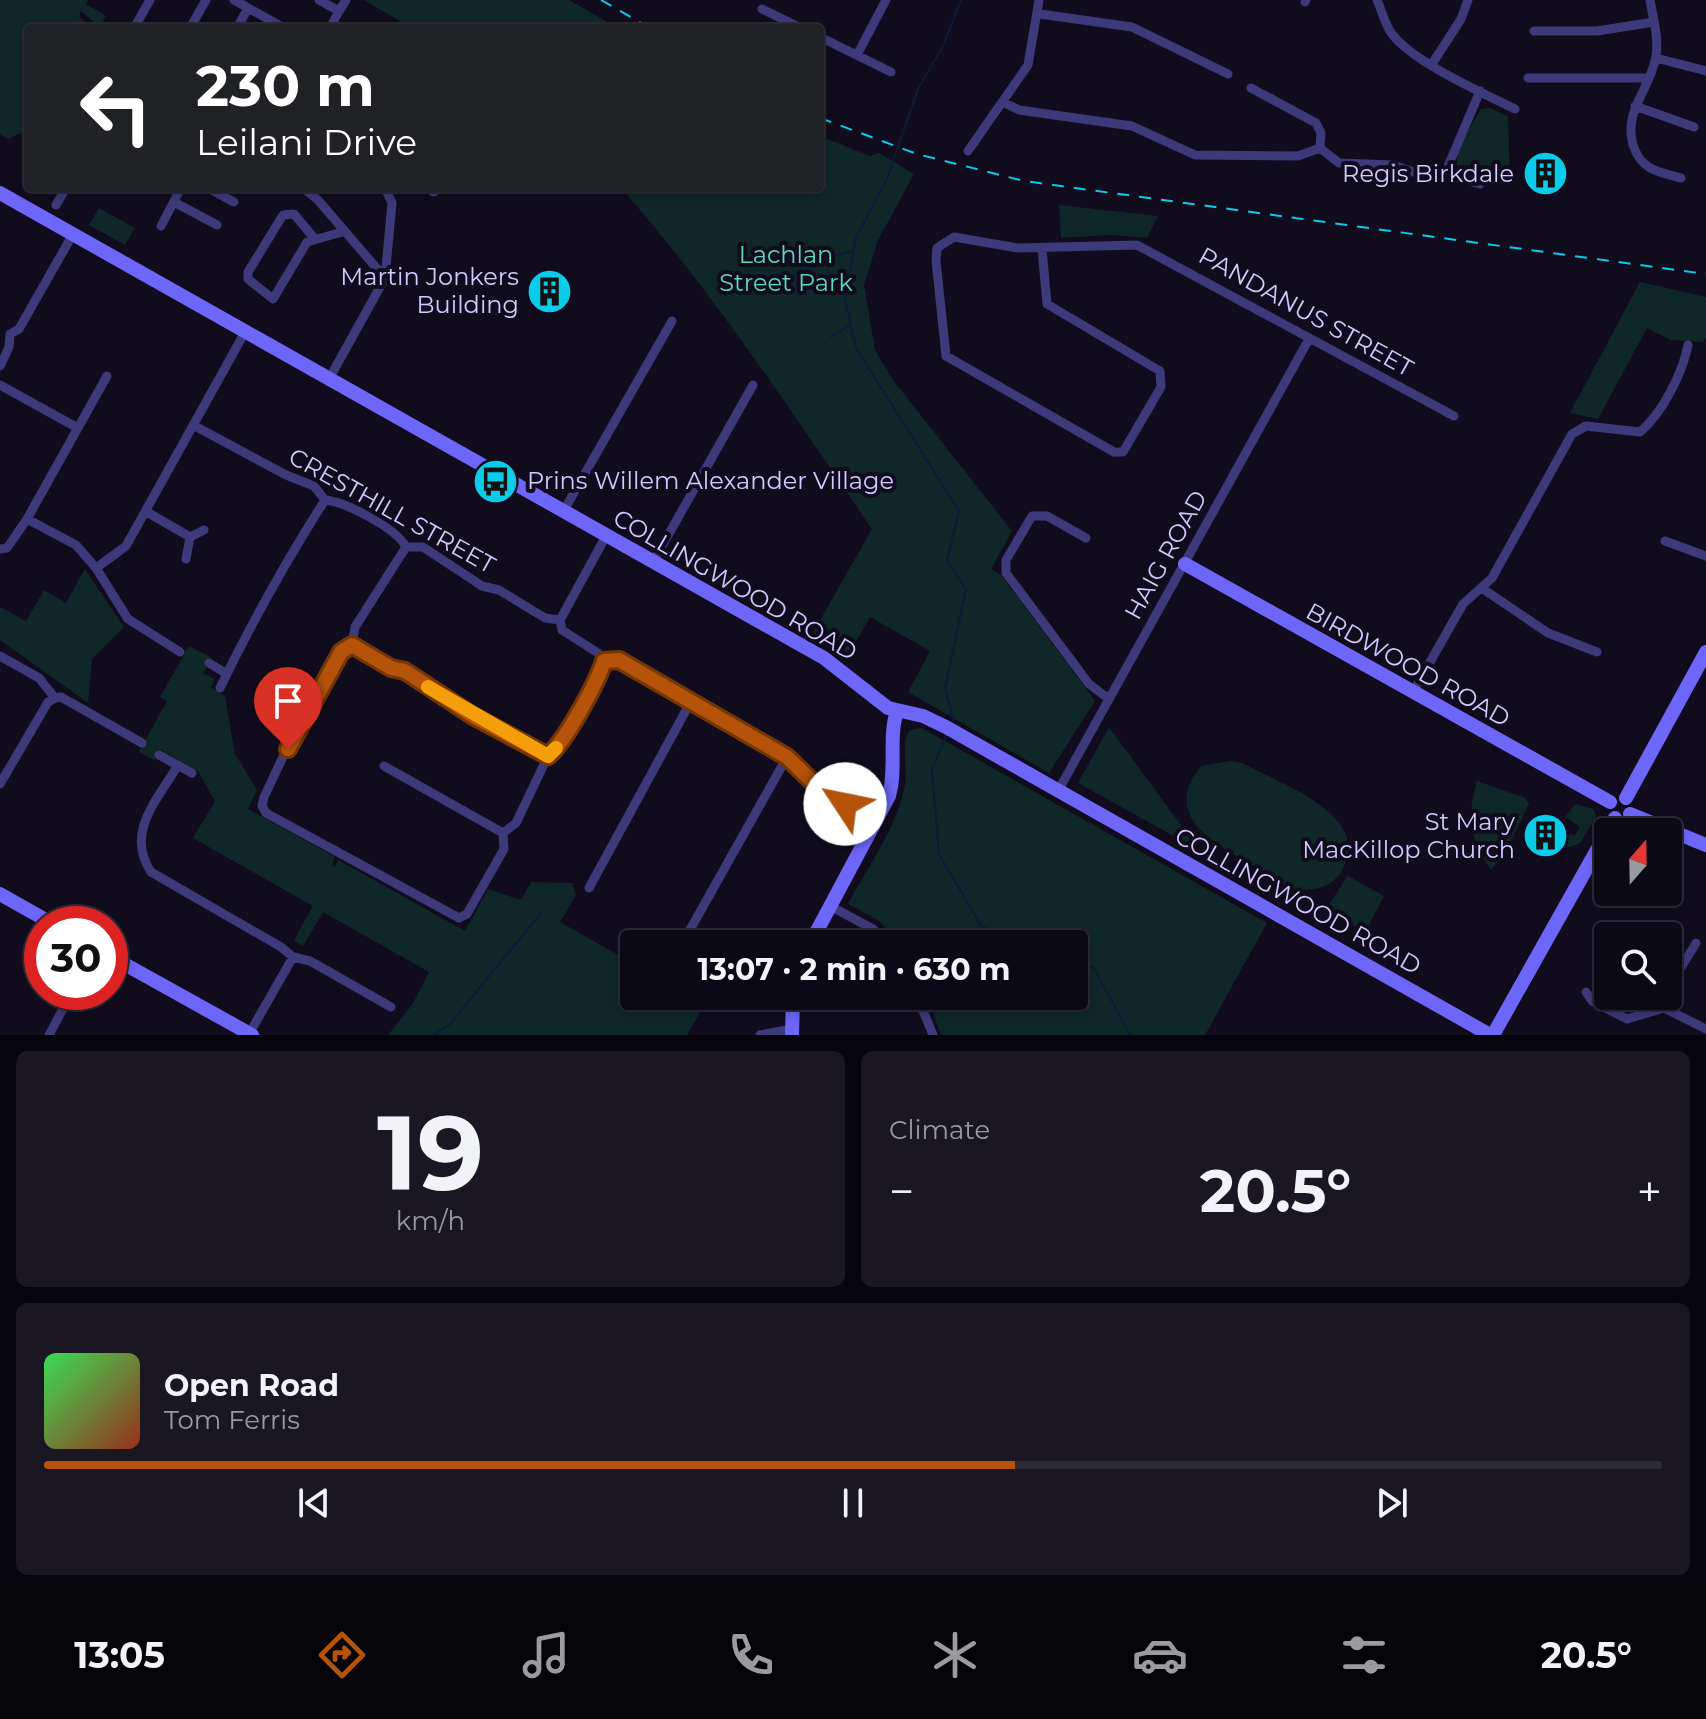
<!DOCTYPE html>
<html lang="en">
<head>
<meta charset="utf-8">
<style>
	body { margin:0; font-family:Montserrat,sans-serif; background:#1a1723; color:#f1f3f6; height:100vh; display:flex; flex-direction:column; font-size:30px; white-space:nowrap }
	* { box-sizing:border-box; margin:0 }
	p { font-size:26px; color:#9a9aa1 }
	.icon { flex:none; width:44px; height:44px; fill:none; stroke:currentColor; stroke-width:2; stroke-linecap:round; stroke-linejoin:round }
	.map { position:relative; height:1035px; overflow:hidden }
	.drawer { display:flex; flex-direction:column; gap:16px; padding:16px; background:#07050c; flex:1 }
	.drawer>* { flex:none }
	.guide { position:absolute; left:24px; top:24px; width:800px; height:168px; border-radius:8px; box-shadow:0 4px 12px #0003,0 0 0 2px #2c2a35; background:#202124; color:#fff; overflow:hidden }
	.needle { width:52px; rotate:20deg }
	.buttons { position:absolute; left:1594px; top:818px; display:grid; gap:16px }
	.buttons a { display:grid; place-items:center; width:88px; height:88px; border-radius:8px; background:#0c0916; box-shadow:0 4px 12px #0003,0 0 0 2px #2c2a35; font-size:40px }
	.speed { position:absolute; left:24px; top:906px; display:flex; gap:16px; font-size:40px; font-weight:700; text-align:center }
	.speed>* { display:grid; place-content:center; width:104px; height:104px; border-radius:50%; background:#0c0916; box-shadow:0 4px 12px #0003,0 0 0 2px #2c2a35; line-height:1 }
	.speed .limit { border:12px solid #d22; background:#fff; color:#111 }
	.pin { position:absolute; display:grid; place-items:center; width:68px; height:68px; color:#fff; margin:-82px -34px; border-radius:50% 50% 50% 0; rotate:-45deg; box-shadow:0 0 8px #0007 }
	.pin .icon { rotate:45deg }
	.me { position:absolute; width:88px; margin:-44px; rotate:304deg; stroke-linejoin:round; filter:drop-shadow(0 0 6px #0008) }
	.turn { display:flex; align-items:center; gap:28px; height:168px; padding:0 40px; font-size:36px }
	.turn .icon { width:104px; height:104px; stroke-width:2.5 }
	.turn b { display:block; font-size:56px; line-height:68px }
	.big { font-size:60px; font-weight:700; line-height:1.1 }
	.drawer .widget { flex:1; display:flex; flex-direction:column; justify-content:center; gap:12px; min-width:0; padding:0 28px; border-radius:12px; background:#1a1723 }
	.drawer .dial { align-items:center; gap:0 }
	.dial b { font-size:104px; line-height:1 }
	.song { display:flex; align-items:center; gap:24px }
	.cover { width:96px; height:96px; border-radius:12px; background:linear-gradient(135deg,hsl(130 70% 55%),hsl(10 70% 35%)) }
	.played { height:8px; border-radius:4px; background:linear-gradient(90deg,#b45309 60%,#2c2a35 60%) }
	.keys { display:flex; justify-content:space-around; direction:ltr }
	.heat { display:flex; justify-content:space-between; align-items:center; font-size:44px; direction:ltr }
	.drawer .tiles { flex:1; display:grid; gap:16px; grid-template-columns:1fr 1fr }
	.widget:last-child { grid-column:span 2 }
	.trip { position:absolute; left:620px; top:930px; width:468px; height:80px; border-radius:8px; background:#0c0916; box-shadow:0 4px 12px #0003,0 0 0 2px #2c2a35; font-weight:700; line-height:80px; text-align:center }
	.menu { display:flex; height:128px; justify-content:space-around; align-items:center; background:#050409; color:#9a9aa1 }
	.menu .icon { width:56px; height:56px }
	.menu .selected { color:#b45309 }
	.menu b { font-size:36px; color:#f1f3f6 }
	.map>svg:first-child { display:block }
	.green { fill:#102727 }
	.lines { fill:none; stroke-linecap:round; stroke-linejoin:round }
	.stream { stroke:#0a1a38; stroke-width:2 }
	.street { stroke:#3e397a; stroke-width:9 }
	.secondary { stroke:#6e66f9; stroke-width:14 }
	.rail { stroke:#0accea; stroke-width:2; stroke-dasharray:12 10; stroke-linecap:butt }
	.route-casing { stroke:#753606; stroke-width:20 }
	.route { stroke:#b45309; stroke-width:14 }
	.slow { stroke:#f59e0b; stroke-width:14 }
	.labels { text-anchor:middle; stroke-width:8; stroke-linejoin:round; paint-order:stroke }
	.poi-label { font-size:24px; fill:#d2cbfd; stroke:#100c1d; text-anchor:end }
	.park-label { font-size:24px; fill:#5bd9bd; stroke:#100c1d }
	.street-label { font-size:24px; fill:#d2cbfd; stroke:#100c1d }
</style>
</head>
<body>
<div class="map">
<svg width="1706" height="1035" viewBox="0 0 1706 1035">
	<rect width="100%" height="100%" fill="#100c1d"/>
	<path class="green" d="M0 0H88L86 4 106 16 99 27 81 11 79 17 93 28H28V130L8 139 0 134Z
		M364 0H569L618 28H412Z
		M1490 108 1508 117 1510 184 1460 172C1448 156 1473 125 1481 109Z
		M820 136 870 156 879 153 914 174 878 240 864 285 875 350 893 380 1012 531 991 569 1001 575 1095 701 1049 773 908 692 930 651 870 617 847 658 810 638 872 529C792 413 714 293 621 188H820Z
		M1059 205 1158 216 1147 238 1111 235 1061 238Z
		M99 208 135 228 125 245 89 225Z
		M1640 282 1706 297V338L1703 342 1671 340 1647 328 1598 419 1570 413Z
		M85 569 124 627 92 659 88 703 0 640V607L26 621 44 590 66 603Z
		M189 646 212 658 203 673 214 679 211 688 225 696 235 754 257 790 248 809 335 857 332 865 335 867 338 860 465 931 488 889 521 900 531 882 572 883 576 895 560 922 634 964V996H691L705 1004 687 1035H388L412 1005 429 972 323 912 303 946 294 940 313 906 193 838 215 801 198 771 161 750 154 760 139 752 167 701 160 697Z
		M1109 727 1199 850 1078 783Z
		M922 728 1267 923 1205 1035H941L927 996H1074V944H900L878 920 848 904C867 868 898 826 905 785 907 769 901 742 910 730Z
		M1230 761 1242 763C1281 784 1376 816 1341 872 1331 887 1317 891 1299 889 1282 887 1265 873 1251 864 1212 842 1161 815 1201 766Z
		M1477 781 1525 798 1529 804 1503 856 1491 870C1470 839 1466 818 1477 781Z
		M1575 804 1593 809 1596 817 1580 843 1567 848 1569 834 1575 835 1580 827 1565 817Z
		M1348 876 1384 896 1365 932 1325 910Z"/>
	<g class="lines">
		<path class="stream" d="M830 257 851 251
			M831 337 850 325
			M954 720 945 688 966 589 947 561 959 511 856 348 845 299 856 237 887 179 918 89 943 46 961 0
			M946 736 932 769 939 854 980 924 1001 940 1014 944
			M1074 962 1094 968 1130 1035
			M433 1035 449 1025 541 913"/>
		<path class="street" d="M234 0 284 28
			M319 0 339 11 330 28
			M1377 0C1382 11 1385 25 1392 34 1413 62 1483 93 1515 109
			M1650 0C1653 18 1659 38 1656 56 1651 89 1623 110 1633 145 1641 170 1658 172 1681 178
			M1305 2 1306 0
			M762 9 801 28
			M339 11 346 0
			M1040 14 1132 27 1228 74
			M134 28 150 0
			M190 28 206 0
			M237 28 248 8
			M1534 31H1597L1654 22
			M820 37 891 72
			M857 55 886 0
			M1656 58 1706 71
			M1432 64 1461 19 1468 0
			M1528 78H1648
			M1251 88 1316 123 1321 133 1320 148
			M1005 103 1019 110 1132 126 1195 155 1298 156 1320 148 1339 163 1393 165 1431 178 1446 171 1480 91
			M1635 106 1694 127
			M968 151 1028 65 1039 0
			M1446 171 1453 177 1480 184
			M208 188 234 202
			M303 188 318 200 385 278
			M427 188 434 192
			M174 202 217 225
			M56 205 66 188
			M161 226 181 188
			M314 238 294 214 283 215 248 272V279L273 299 307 242 342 232
			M1042 249 1047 304 1160 371 1161 387 1123 452H1114L946 356 936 261 937 248 954 237 1018 248 1137 245 1454 416
			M0 366 9 347 10 334 19 329 73 234
			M329 379 385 278 392 203 385 188
			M0 385 76 427
			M193 425 286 475 314 486 325 500C346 502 396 528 406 547H423L482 586 499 590 545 618 560 620 562 630 598 653 604 661
			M147 512 190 537
			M563 512 672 321
			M27 519 76 545 96 568 128 619 180 652
			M1086 538 1047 516H1032L1006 560V573L1089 684 1109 699
			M1665 541 1706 556
			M406 547 355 627 352 645 341 652 291 740 264 797 262 806 266 813 459 918 467 914 504 849 503 833 516 823 548 756 559 745 598 680 604 661
			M0 549 7 548 27 519 107 376
			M186 559 190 537 204 530
			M653 562 753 385
			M96 568 126 546 245 332
			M1483 589 1548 633 1597 652
			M560 620 606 536
			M352 645 391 668 405 671 473 716 548 756
			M0 656 39 678 55 698
			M604 661 619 660 787 757 822 791 877 822
			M209 663 227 674
			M220 688C251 624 286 561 325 500
			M1413 692 1463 604 1492 578 1572 434 1586 426 1640 432C1662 414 1683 372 1688 345
			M55 698 61 697 142 743
			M159 755 192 773
			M178 765C157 801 125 832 151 872L281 947 293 957 310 961 391 1007
			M384 766 503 833
			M0 784 48 702 55 698
			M1058 791 1309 339
			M589 888 690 703
			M830 906 873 929 887 944
			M682 944 787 757
			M1668 989 1696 943
			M1586 992 1592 1001 1627 1019 1664 1008 1706 1029
			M917 996 933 1035
			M1664 1008 1665 996
			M249 1034 293 957
			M49 1035 72 992
			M760 1035 792 1029"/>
		<path class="secondary" d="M0 193 824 658 888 708 923 716 946 727 1490 1035
			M1185 564 1610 802
			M1626 798 1706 652
			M1630 814 1706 845
			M0 894 53 924
			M810 944 889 796C897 768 888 738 897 711
			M110 956 252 1035
			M792 1035 793 996
			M1493 1035 1615 818"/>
		<path class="rail" d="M601 0 650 28
			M820 118 917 154 1024 181 1706 274"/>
	</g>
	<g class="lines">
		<defs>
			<path id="route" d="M288 749 341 652 352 645 391 668 405 671 473 716 548 756C565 742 597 683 604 661L619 660 787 757 822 791 845 804"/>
		</defs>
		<use href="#route" class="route-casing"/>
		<use href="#route" class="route"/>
		<path class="slow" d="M428 687 548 756 556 748"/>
	</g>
	<defs>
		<symbol id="building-disc" viewBox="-11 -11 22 22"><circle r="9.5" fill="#0accea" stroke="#100c1d"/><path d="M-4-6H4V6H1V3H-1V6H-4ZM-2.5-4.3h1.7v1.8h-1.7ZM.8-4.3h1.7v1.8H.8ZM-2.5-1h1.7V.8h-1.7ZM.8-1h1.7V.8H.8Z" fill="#111"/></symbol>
		<symbol id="bus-disc" viewBox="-11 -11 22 22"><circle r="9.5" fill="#0accea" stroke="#100c1d"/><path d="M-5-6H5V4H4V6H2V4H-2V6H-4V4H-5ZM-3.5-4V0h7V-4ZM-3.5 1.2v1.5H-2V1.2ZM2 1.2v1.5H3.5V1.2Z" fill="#111"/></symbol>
	</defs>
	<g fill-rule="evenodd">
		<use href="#building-disc" x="1520" y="148" width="51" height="51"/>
		<use href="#building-disc" x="524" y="266" width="51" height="51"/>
		<use href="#bus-disc" x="470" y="456" width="51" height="51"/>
		<use href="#building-disc" x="1520" y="810" width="51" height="51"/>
	</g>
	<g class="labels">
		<g class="poi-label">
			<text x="1514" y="182">Regis Birkdale</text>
			<text x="519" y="285">Martin Jonkers<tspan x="519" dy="28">Building</tspan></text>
			<text x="527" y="489" text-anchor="start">Prins Willem Alexander Village</text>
			<text x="1515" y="830">St Mary<tspan x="1515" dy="28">MacKillop Church</tspan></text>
		</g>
		<g class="park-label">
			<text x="786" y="263">Lachlan<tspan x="786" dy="28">Street Park</tspan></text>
		</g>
		<g class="street-label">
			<text transform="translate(1306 312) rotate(29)" y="8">PANDANUS STREET</text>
			<text transform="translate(392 511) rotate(29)" y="8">CRESTHILL STREET</text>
			<text transform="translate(1166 555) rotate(-61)" y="8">HAIG ROAD</text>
			<text transform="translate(735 585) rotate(30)" y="8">COLLINGWOOD ROAD</text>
			<text transform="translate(1408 665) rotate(29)" y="8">BIRDWOOD ROAD</text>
			<text transform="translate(1298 901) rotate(29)" y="8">COLLINGWOOD ROAD</text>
		</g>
	</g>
</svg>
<div class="buttons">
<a><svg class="needle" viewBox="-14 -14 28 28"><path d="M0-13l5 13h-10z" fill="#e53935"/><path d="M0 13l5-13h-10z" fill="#9a9aa1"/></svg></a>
<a><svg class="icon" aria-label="search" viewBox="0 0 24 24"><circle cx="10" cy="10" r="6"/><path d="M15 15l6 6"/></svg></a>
</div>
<div class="speed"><div class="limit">30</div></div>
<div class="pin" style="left:288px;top:749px;background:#d93025"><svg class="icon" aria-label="arrive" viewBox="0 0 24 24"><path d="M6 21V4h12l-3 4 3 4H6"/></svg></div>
<svg class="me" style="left:845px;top:804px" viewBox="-20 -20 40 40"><circle r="19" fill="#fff"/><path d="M0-13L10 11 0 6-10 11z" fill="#b45309"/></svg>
<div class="trip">13:07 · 2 min · 630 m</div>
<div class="guide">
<div class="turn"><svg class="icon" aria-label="left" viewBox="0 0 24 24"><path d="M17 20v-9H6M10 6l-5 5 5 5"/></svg><div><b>230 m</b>Leilani Drive</div></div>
</div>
</div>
<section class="drawer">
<div class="tiles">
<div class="widget dial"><b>19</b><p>km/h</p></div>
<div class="widget"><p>Climate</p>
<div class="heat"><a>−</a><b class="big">20.5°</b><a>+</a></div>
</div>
<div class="widget">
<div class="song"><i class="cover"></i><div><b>Open Road</b><p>Tom Ferris</p></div></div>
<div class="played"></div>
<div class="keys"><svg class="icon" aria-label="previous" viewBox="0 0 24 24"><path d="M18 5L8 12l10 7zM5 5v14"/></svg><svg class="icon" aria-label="pause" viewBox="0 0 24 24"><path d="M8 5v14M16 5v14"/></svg><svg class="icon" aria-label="next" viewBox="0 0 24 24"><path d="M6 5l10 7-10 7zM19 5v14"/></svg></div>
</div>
</div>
</section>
<nav class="menu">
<b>13:05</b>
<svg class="icon selected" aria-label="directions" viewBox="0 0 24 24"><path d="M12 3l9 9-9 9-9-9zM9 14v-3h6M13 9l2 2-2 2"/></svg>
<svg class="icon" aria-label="music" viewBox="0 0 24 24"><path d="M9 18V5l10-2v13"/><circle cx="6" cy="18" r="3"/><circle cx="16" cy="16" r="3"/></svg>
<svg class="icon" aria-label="phone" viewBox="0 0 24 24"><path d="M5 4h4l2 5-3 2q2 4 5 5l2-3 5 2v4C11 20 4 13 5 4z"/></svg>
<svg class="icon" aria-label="climate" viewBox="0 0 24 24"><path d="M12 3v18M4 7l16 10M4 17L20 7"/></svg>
<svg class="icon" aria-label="car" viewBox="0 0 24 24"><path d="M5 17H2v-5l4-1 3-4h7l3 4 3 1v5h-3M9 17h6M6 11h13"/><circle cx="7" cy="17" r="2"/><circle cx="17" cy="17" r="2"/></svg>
<svg class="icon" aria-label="filters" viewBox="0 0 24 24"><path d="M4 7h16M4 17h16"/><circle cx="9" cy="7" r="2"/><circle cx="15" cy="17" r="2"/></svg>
<b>20.5°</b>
</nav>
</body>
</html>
